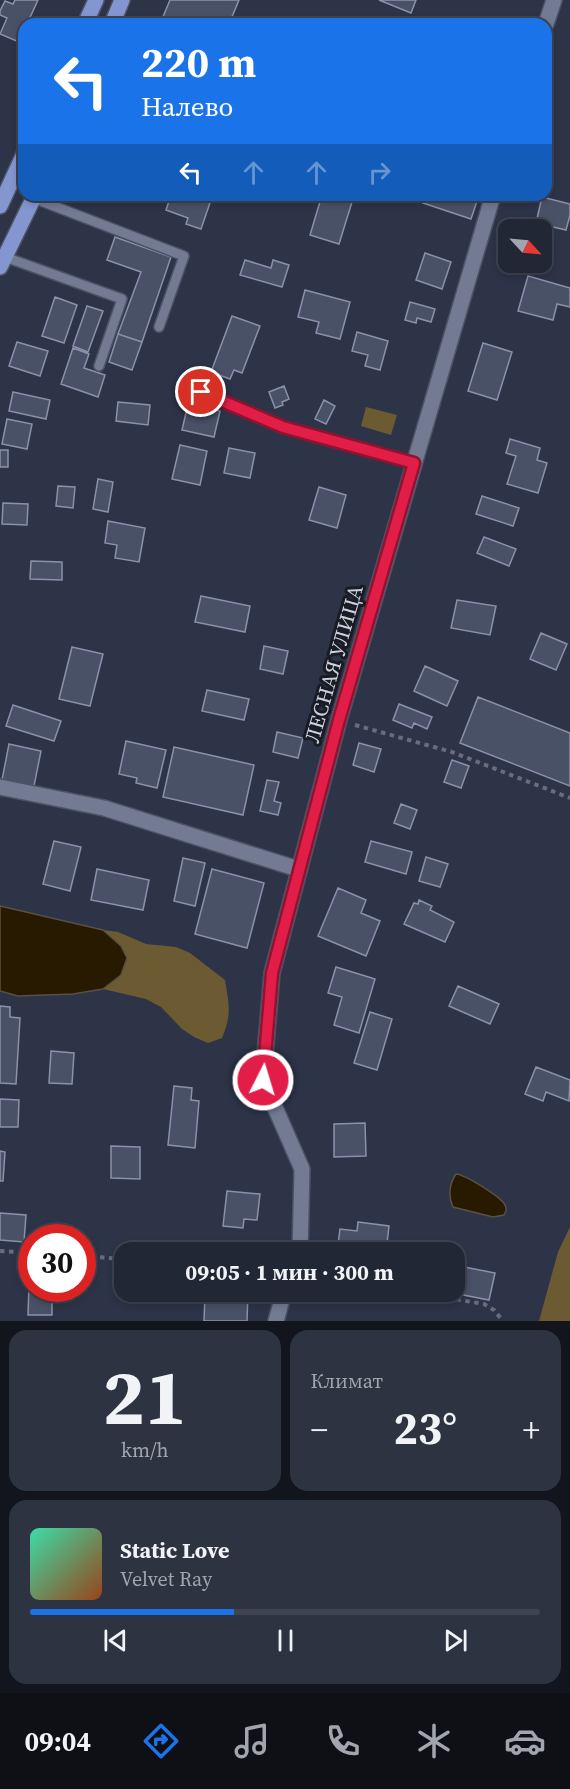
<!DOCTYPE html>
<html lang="ru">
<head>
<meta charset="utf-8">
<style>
	body { margin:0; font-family:"Source Serif 4",serif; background:#2e3342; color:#f1f3f6; height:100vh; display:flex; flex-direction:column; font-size:22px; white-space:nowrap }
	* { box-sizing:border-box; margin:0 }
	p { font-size:20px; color:#a2a5ad }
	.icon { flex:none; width:33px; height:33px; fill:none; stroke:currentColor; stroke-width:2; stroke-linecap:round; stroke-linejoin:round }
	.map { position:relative; height:1321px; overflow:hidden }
	.drawer { display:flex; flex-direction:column; gap:9px; padding:9px; background:#13151e; flex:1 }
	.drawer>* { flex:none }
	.guide { position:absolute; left:18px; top:18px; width:534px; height:183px; border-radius:18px; box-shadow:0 3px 9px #0003,0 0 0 2px #3f4451; background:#1a73e8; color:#fff; overflow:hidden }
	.needle { width:39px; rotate:116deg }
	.controls { position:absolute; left:498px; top:219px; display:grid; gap:12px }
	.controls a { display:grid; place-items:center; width:54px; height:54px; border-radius:12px; background:#222736; box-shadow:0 3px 9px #0003,0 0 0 2px #3f4451; font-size:30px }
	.speed { position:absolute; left:18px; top:1224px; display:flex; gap:12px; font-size:30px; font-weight:700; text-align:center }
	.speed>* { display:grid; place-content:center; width:78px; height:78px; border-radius:50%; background:#222736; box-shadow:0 3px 9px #0003,0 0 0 2px #3f4451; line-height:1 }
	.speed .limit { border:9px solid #d22; background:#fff; color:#111 }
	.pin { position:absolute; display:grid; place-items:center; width:51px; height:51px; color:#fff; margin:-26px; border:3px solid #fff; border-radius:50%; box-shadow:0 2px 6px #0007 }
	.me { position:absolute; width:66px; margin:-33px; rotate:5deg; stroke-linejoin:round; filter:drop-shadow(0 0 4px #0008) }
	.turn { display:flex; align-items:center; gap:21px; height:126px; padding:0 24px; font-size:27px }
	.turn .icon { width:78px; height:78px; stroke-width:2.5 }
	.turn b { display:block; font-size:42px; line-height:51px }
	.lanes { display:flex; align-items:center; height:57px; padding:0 24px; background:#0003; justify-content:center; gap:30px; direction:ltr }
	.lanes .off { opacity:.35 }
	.big { font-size:45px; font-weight:700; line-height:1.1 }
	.drawer .tile { flex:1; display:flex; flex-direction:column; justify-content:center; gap:9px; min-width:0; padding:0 21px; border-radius:18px; background:#2e3342 }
	.drawer .dial { align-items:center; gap:0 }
	.dial b { font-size:78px; line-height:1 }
	.song { display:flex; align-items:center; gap:18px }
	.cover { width:72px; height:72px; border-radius:9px; background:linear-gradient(135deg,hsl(160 70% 55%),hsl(20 70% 35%)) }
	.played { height:6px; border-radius:3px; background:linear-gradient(90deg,#1a73e8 40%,#3f4451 40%) }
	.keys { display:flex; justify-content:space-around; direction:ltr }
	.heat { display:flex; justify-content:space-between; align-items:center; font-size:33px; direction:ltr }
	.drawer .tiles { flex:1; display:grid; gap:9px; grid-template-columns:1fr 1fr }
	.tile:last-child { grid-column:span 2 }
	.trip { position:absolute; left:114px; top:1242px; width:351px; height:60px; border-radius:18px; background:#222736; box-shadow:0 3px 9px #0003,0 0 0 2px #3f4451; font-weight:700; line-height:60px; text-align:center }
	.tabs { display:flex; height:96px; justify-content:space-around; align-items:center; background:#0e1016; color:#a2a5ad }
	.tabs .icon { width:42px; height:42px }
	.tabs .active { color:#1a73e8 }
	.tabs b { font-size:27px; color:#f1f3f6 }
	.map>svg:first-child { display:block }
	.green { fill:#6c5a33 }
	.water { fill:#271a00; stroke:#595143; stroke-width:1.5 }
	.building { fill:#495166; stroke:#8992aa; stroke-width:1.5 }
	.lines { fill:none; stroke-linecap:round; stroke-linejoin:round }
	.service-casing { stroke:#4c5263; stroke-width:12 }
	.minor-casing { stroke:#4c5263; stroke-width:18 }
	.primary-casing { stroke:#4c5263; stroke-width:18 }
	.path { stroke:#676d7e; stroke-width:4; stroke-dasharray:4.5 4.5; stroke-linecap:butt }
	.service { stroke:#727b92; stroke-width:9 }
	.minor { stroke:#727b92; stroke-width:15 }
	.primary { stroke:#8396d0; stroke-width:15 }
	.route-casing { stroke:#92132f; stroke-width:15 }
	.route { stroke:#e11d48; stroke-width:10 }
	.labels { text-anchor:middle; stroke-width:6; stroke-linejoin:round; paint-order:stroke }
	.street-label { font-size:21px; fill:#cdd1de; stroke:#191c25 }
</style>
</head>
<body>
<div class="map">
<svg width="570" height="1321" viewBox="0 0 570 1321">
	<rect width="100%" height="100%" fill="#2d3448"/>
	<path class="green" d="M366 407 397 415 391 435 361 426Z
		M103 930 118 932 146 944 176 947 190 953 225 980C229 1004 232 1015 222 1038L208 1043 194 1037 182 1029 161 1007 146 999 103 989 121 975Z
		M570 1227V1321H539L558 1252Z"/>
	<path class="water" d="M0 906 103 930 121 946 127 958 121 975 103 989 73 994 18 996 0 991Z
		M456 1174C466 1175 501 1197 505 1205 507 1210 506 1211 504 1215L493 1217 453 1207C448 1197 449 1184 456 1174Z"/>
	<path class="building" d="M15 0H38L27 24H24V31L19 42 0 34 7 18 0 15V11L5 1 13 4Z
		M170 0H239L229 24H160Z
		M379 0H416L411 13Z
		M171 195H206L212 197 201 229 186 224 188 218 166 210Z
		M322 195H329L352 202 339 244 310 235Z
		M426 195H479L471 219 423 203Z
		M542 197 570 204V215L566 230 536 223Z
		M115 237 171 257 142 342 118 334 141 272 107 260Z
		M425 253 451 262 442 289 416 280Z
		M245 260 271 268 273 260 289 265 282 287 240 275Z
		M528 276 570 288V307L557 304 553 320 518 311Z
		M305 290 350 302 340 339 316 333 319 322 298 317Z
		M55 297 77 305 64 343 42 336Z
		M410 302 435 309 431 322 417 318 416 323 405 320Z
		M87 306 103 311 88 352 73 346Z
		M232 316 260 326 242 373 234 370 230 379 211 372Z
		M357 332 388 341 380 370 365 366 368 355 352 351Z
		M118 334 142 342 132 370 109 362Z
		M17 342 48 351 40 376 9 366Z
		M483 343 512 352 497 400 468 391Z
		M73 348 89 354 84 368 105 375 98 397 61 384Z
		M284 386 289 399 282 402 283 405 275 408 269 392Z
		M13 392 50 400 46 419 9 411Z
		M324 400 335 406 326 424 315 419Z
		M118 402 150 405 148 425 116 421Z
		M188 404 220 411 214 437 182 430Z
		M7 419 32 424 27 449 2 444Z
		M510 439 540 448 537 460 547 463 538 493 507 484 516 456 506 453Z
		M180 445 207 451 200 485 172 479Z
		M229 448 255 453 250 478 224 473Z
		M0 450H8V467H0Z
		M98 479 113 482 108 512 93 509Z
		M58 486 75 487 73 508 56 506Z
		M319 487 346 495 337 528 309 520Z
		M482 496 519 508 513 526 476 514Z
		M3 503 28 504 27 525 2 524Z
		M108 521 145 528 139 562 115 558 117 545 105 543Z
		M484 537 516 549 509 566 477 553Z
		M31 561 62 562V580L30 579Z
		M201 596 250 606 245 632 195 622Z
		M457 600 496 606 490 635 451 628Z
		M541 633 567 644 556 670 530 659Z
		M264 646 288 651 283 674 260 669Z
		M72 647 103 654 90 706 59 699Z
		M425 666 458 681 447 706 414 691Z
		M207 690 249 699 244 720 202 711Z
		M478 697 570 733V786L460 743Z
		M399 704 432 717 427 729 414 723 412 728 393 720Z
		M13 705 61 721 54 741 6 726Z
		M277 732 303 738 298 758 273 752Z
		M126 741 166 750 157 788 136 783 137 778 119 774Z
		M359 743 381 749 374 772 353 765Z
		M9 744 41 751 34 786 2 780Z
		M174 747 254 765 243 815 163 797Z
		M452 760 469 766 461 788 444 782Z
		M267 780 279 782 274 801 281 803 278 815 260 811Z
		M401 804 417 810 410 829 394 823Z
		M54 841 81 847 70 891 43 884Z
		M371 841 412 852 406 874 365 862Z
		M426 857 448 864 440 887 419 881Z
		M183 858 205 863 195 906 174 901Z
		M97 869 149 880 143 910 91 900Z
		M212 869 264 883 247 948 195 934Z
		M338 888 366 900 361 913 380 921 366 956 318 936Z
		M419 900 432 906 430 910 454 922 445 942 404 924 414 903 418 904Z
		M336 967 375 979 359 1033 334 1025 342 997 328 993Z
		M458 986 499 1004 490 1024 449 1006Z
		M0 1006 10 1007V1017L20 1018 16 1084 0 1083Z
		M370 1012 392 1019 377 1070 354 1063Z
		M51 1051 74 1053 72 1084 49 1083Z
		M536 1067 570 1080 569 1101 546 1092 543 1101 525 1094Z
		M174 1086 192 1088 191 1100 199 1101 195 1148 168 1145Z
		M0 1099 19 1100 18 1127H0Z
		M365 1123 366 1156 334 1157V1124Z
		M111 1146 140 1147V1179L111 1178Z
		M0 1151 5 1152 3 1181H0Z
		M227 1191 260 1194 257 1220 244 1219 243 1228 223 1226Z
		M0 1213 26 1215 24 1242 0 1240Z
		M358 1222 389 1226 386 1252H337L340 1229 357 1231Z
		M454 1265 495 1273 489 1300 448 1292H454Z
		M29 1286H32V1288H52V1315H28Z
		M228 1292H248L247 1321H204L205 1293 228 1294Z"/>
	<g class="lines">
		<defs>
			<path id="service" d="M33 198 184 256 159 327
				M5 257 122 299 99 366
				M201 392 283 427 414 463"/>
			<path id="minor" d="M546 24 554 0
				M0 787 104 808 298 869
				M300 1252 302 1169 263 1080 272 973 339 720 493 195
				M276 1321 284 1292"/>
			<path id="primary" d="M85 24 96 0
				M112 24 122 0
				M0 206 24 154
				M0 267 35 195"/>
		</defs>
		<use href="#service" class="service-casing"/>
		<use href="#minor" class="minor-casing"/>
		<use href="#primary" class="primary-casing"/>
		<path class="path" d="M355 725 452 752 570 798
			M0 1251 32 1253
			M82 1256 124 1259
			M412 1292 484 1304 494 1310 503 1321"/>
		<use href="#service" class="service"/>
		<use href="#minor" class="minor"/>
		<use href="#primary" class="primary"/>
	</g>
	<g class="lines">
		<defs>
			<path id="route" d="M201 392 283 427 414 463 339 720 272 973 263 1080"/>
		</defs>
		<use href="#route" class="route-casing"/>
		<use href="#route" class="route"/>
	</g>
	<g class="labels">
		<g class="street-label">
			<text transform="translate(334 664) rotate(-74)" y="7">ЛЕСНАЯ УЛИЦА</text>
		</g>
	</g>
</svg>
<div class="controls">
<a><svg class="needle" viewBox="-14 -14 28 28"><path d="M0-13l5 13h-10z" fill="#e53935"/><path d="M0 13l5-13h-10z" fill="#a2a5ad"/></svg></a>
</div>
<div class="speed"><div class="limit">30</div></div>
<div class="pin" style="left:201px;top:392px;background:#d93025"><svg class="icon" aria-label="arrive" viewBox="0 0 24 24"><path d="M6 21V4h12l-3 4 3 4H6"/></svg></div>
<svg class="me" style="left:263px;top:1080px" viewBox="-20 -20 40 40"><circle r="17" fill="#e11d48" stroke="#fff" stroke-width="3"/><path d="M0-11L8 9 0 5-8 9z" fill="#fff"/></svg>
<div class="trip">09:05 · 1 мин · 300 m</div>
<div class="guide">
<div class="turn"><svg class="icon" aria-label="left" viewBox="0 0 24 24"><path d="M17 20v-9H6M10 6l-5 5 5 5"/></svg><div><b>220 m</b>Налево</div></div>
<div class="lanes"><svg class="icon" aria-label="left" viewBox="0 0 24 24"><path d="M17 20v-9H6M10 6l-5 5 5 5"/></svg><svg class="icon off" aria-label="ahead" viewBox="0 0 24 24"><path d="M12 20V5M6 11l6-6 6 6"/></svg><svg class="icon off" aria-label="ahead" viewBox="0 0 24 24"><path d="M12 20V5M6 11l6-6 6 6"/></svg><svg class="icon off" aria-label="right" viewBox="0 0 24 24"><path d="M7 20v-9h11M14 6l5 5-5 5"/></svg></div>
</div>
</div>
<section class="drawer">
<div class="tiles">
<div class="tile dial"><b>21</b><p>km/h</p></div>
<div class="tile"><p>Климат</p>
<div class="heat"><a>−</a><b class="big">23°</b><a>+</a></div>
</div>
<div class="tile">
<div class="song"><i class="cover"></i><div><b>Static Love</b><p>Velvet Ray</p></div></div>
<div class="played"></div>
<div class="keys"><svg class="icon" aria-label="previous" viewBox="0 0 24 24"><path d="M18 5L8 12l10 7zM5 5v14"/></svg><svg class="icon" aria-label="pause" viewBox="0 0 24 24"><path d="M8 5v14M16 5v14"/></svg><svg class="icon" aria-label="next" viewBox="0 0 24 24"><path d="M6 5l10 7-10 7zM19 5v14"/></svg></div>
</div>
</div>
</section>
<nav class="tabs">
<b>09:04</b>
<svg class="icon active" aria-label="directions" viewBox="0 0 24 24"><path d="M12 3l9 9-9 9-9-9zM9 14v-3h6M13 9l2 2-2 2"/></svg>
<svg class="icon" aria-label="music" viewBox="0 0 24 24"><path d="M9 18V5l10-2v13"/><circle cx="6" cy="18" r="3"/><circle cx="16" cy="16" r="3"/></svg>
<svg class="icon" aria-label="phone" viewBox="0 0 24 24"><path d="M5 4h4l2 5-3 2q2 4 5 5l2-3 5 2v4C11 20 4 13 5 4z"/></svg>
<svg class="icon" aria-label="climate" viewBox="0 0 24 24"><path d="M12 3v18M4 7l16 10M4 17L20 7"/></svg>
<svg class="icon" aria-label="car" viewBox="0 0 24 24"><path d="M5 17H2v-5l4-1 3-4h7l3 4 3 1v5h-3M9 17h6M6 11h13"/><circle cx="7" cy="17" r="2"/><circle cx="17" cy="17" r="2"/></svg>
</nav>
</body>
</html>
